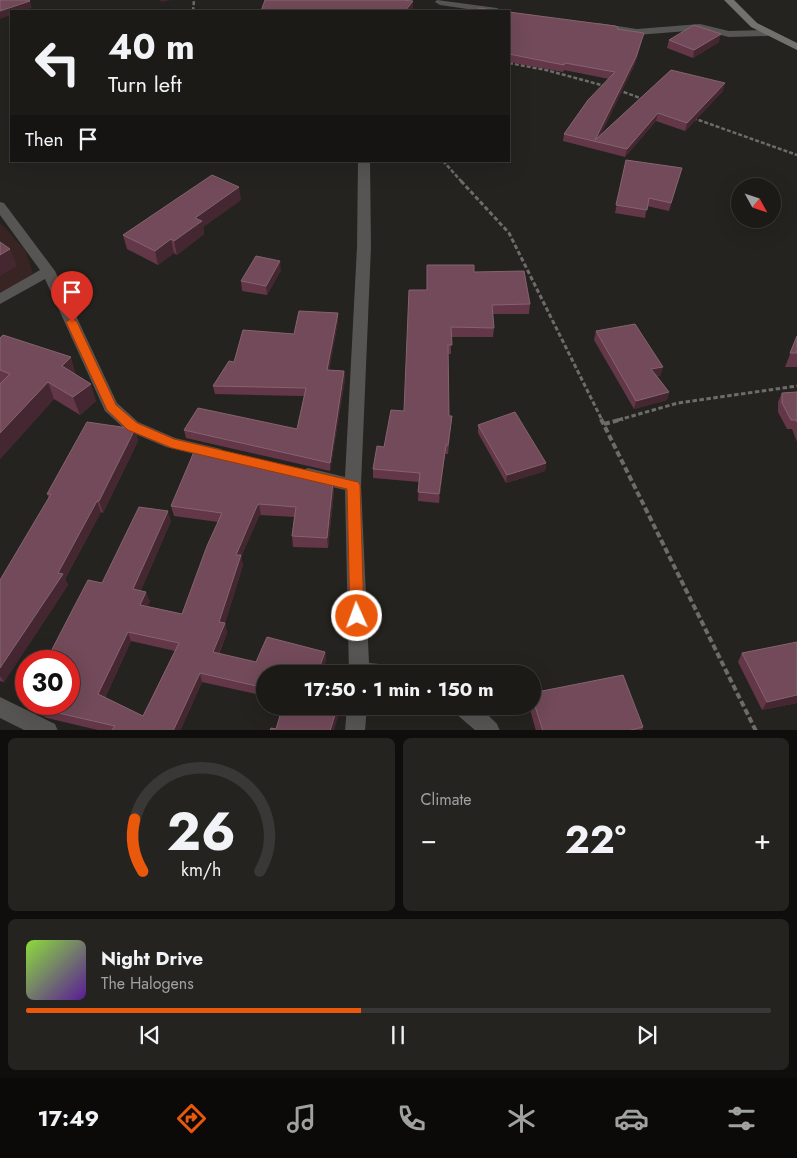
<!DOCTYPE html>
<html lang="en">
<head>
<meta charset="utf-8">
<style>
	body { margin:0; font-family:Jost,sans-serif; background:#242320; color:#f1f3f6; height:100vh; display:flex; flex-direction:column; font-size:19px; white-space:nowrap }
	* { box-sizing:border-box; margin:0 }
	p { font-size:16px; color:#a0a1a1 }
	.icon { flex:none; width:28px; height:28px; fill:none; stroke:currentColor; stroke-width:2; stroke-linecap:round; stroke-linejoin:round }
	.map { position:relative; height:730px; overflow:hidden }
	.side { display:flex; flex-direction:column; gap:8px; padding:8px; background:#0f0e0d; flex:1 }
	.side>* { flex:none }
	.guide { position:absolute; left:10px; top:10px; width:500px; height:152px; border-radius:0px; box-shadow:0 5px 20px #0002,0 0 0 1px #393836; background:#1b1a17; color:#f1f3f6; overflow:hidden }
	.needle { width:32px; rotate:130deg }
	.tools { position:absolute; left:731px; top:178px; display:grid; gap:10px }
	.tools a { display:grid; place-items:center; width:50px; height:50px; border-radius:50%; background:#1b1a17; box-shadow:0 5px 20px #0002,0 0 0 1px #393836; font-size:25px }
	.speed { position:absolute; left:15px; top:650px; display:flex; gap:10px; font-size:25px; font-weight:700; text-align:center }
	.speed>* { display:grid; place-content:center; width:65px; height:65px; border-radius:50%; background:#1b1a17; box-shadow:0 5px 20px #0002,0 0 0 1px #393836; line-height:1 }
	.speed .limit { border:8px solid #d22; background:#fff; color:#111 }
	.pin { position:absolute; display:grid; place-items:center; width:42px; height:42px; color:#fff; margin:-51px -21px; border-radius:50% 50% 50% 0; rotate:-45deg; box-shadow:0 0 5px #0007 }
	.pin .icon { rotate:45deg }
	.me { position:absolute; width:55px; margin:-28px; rotate:358deg; stroke-linejoin:round; filter:drop-shadow(0 0 4px #0008) }
	.turn { display:flex; align-items:center; gap:18px; height:105px; padding:0 15px; font-size:22px }
	.turn .icon { width:65px; height:65px; stroke-width:2.5 }
	.turn b { display:block; font-size:35px; line-height:42px }
	.then { display:flex; align-items:center; height:48px; padding:0 15px; background:#0003; gap:10px; font-size:19px }
	.big { font-size:38px; font-weight:700; line-height:1.1 }
	.side .tile { flex:1; display:flex; flex-direction:column; justify-content:center; gap:8px; min-width:0; padding:0 18px; border-radius:8px; background:#242320 }
	.side .dial { align-items:center; gap:0 }
	.dial svg { height:130px; overflow:visible; fill:none; stroke:#393836; stroke-width:7; stroke-linecap:round; text-anchor:middle }
	.dial text { fill:#f1f3f6; stroke:none }
	.song { display:flex; align-items:center; gap:15px }
	.cover { width:60px; height:60px; border-radius:8px; background:linear-gradient(135deg,hsl(90 70% 55%),hsl(270 70% 35%)) }
	.played { height:5px; border-radius:2px; background:linear-gradient(90deg,#ea580c 45%,#393836 45%) }
	.keys { display:flex; justify-content:space-around; direction:ltr }
	.heat { display:flex; justify-content:space-between; align-items:center; font-size:28px; direction:ltr }
	.side .tiles { flex:1; display:grid; gap:8px; grid-template-columns:1fr 1fr }
	.tile:last-child { grid-column:span 2 }
	.trip { position:absolute; left:256px; top:665px; width:285px; height:50px; border-radius:25px; background:#1b1a17; box-shadow:0 5px 20px #0002,0 0 0 1px #393836; font-weight:700; line-height:50px; text-align:center }
	.tabs { display:flex; height:80px; justify-content:space-around; align-items:center; background:#0b0a09; color:#a0a1a1 }
	.tabs .icon { width:35px; height:35px }
	.tabs .current { color:#ea580c }
	.tabs b { font-size:22px; color:#f1f3f6 }
	.map>svg:first-child { display:block }
	.education { fill:#382523 }
	.lines { fill:none; stroke-linecap:round; stroke-linejoin:round }
	.path-far2 { stroke:#6d6c69; stroke-width:2.5; stroke-dasharray:4 2; stroke-linecap:butt }
	.path-far1 { stroke:#6d6c69; stroke-width:3; stroke-dasharray:4.5 2.5; stroke-linecap:butt }
	.path { stroke:#6d6c69; stroke-width:4; stroke-dasharray:6 3; stroke-linecap:butt }
	.street { fill:#575553; fill-rule:evenodd }
	.secondary { fill:#73716e; fill-rule:evenodd }
	.wall { fill:#643748; fill-rule:evenodd }
	.shaded-wall { fill:#442730 }
	.building { fill:#724a59; stroke:#85636f; fill-rule:evenodd }
	.route { fill:#ea580c; stroke:#983908 }
</style>
</head>
<body>
<div class="map">
<svg width="797" height="731" viewBox="0 0 797 731">
	<rect width="100%" height="100%" fill="#24231f"/>
	<path class="education" d="M0 223 25 250 33 273 0 295Z"/>
	<g class="lines">
		<path class="path-far2" d="M193 11 194 0
			M509 63 546 70 605 86
			M618 90 643 99
			M693 118 797 155
			M443 161 462 182"/>
		<path class="path-far1" d="M461 181 509 233 602 420
			M618 420 678 403 797 386"/>
		<path class="path" d="M601 419 756 731
			M604 424 623 419"/>
		<path class="street" d="M437 0 497 8 502 11H481L440 5 435 2Z
			M598 23 637 29 700 24 729 31 767 30 772 33 767 36 729 37 700 30 637 35 595 28 593 26Z
			M358 161H370L371 247 361 485 369 663 390 665 397 667 400 674H349L345 490 302 480 300 475 302 470 308 468 345 477 357 247Z
			M0 202 4 203 55 271 117 403 138 422 175 438 221 449 223 453 221 457 215 459 166 447 126 430 105 411 45 279 0 304V293L40 270 0 215Z
			M0 697 55 724 58 731H26L0 718Z
			M347 706H367L365 731H345Z
			M452 706H479L497 724 500 731H476L455 713Z"/>
		<path class="secondary" d="M724 0H734L757 23 797 43V50L751 27Z"/>
	</g>
	<path class="wall" d="M509 12 618 27V29L642 40 635 64 600 136 671 70 723 91 685 131 656 121 625 157 563 141 564 134 609 79 564 70 563 72 509 62Z
		M669 40 719 42 693 58 667 48Z
		M626 160 682 168 669 211 647 206 645 218 615 213Z
		M241 200 203 227 204 234 177 255 174 253 158 265 127 249 123 235Z
		M427 265 474 272 530 304 529 314H493L494 328 493 337H451V354H448L449 416H452L451 425 448 454H445L439 503 418 501 419 482 373 478V469L404 411 427 290Z
		M281 270 267 295 242 291 241 281Z
		M338 313V321L329 370 344 371 345 379 330 471 186 438 184 430 297 429 304 396 215 394 213 386 234 362Z
		M596 331 661 375 657 376 669 392 667 400 634 409 594 340Z
		M797 336V367H785Z
		M0 338 76 375 96 401 80 415 54 399 0 459Z
		M797 392V442L792 429H787L778 412V402L782 393Z
		M478 425 546 463 545 471 506 483 478 433Z
		M135 429 138 441 103 513 101 512 65 579 68 585 4 682 0 681V580L49 498 47 494Z
		M326 477 327 482H333L334 492 328 548 293 547 292 536 294 517 261 515 259 516 241 557 243 565 225 623 227 633 219 654 256 662 325 652 326 661 265 674V696L202 682 180 731H102L47 718 31 710 27 704H69L102 583 171 521 141 590 150 601 147 606 182 614 218 522 174 516 171 506ZM131 641 175 651 143 716 105 698Z
		M742 653 797 703 762 710 738 662Z
		M532 693 643 727 642 731H536L529 706H532Z"/>
	<path class="shaded-wall" d="M160 0H171L161 2Z
		M30 1 32 8 22 11H11V15L0 19V11Z
		M413 1V8L411 11H405Z
		M644 33 642 40 635 64 597 142 595 140Z
		M721 34 719 42 693 58 694 50Z
		M725 83 723 91 685 131 687 123Z
		M658 113 656 121 625 157 627 149Z
		M239 187 241 200 203 227 204 234 177 255 174 241 195 218Z
		M171 239 174 253 158 265 155 251Z
		M10 249 17 266 0 276V255Z
		M280 261 281 270 267 295 266 286Z
		M338 313V321L328 378 327 370Z
		M71 357 76 375 62 366Z
		M663 367 661 375 649 377 651 369Z
		M344 371 345 379 330 471V463Z
		M48 382 54 399 0 459V433Z
		M91 384 96 401 80 415 73 397Z
		M669 392 667 400 634 409 636 401Z
		M135 429 138 441 103 513 99 501Z
		M446 445 445 454 439 503V494Z
		M546 463 545 471 506 483 507 475Z
		M333 482 334 492 328 548 327 538Z
		M97 501 101 512 65 579 68 585 4 682 0 676V668L58 573Z
		M259 504 261 515 259 516 241 557 243 565 224 626 225 623 227 633 215 662 213 652 219 622 236 555 257 506Z
		M168 511 171 521 137 599 133 589Z
		M146 592 150 601 144 614 140 605Z
		M128 632 131 641 102 704 98 694Z
		M325 652 326 661 321 674H317Z
		M200 673 202 682 180 731H172Z
		M797 695V703L762 710 767 702Z
		M337 708 338 717 334 731H330Z"/>
	<path class="building" d="M0 0H29L30 1 0 11Z
		M265 0H402L413 1 405 11H261Z
		M479 8 500 11H478Z
		M509 12 615 26 618 27 617 29 644 33 636 57 595 140 671 70 725 83 687 123 658 113 627 149 564 134 588 100 615 72 565 63 564 65 509 54Z
		M694 25 721 34 694 50 669 40Z
		M626 160 682 168 671 203 649 198 647 210 616 205Z
		M212 175 239 187 195 218 202 221 174 241 171 239 155 251 123 235Z
		M0 242 10 249 0 255Z
		M256 256 280 261 266 286 241 281Z
		M427 265H474V272L524 271 530 304 492 305 494 328 451 327 452 345H448L449 416H452L448 445H446L439 494 418 492 420 473 373 469 377 446 384 447 391 410 404 411 409 290H427Z
		M299 311 338 313 327 370 344 371 330 463 184 430 198 408 297 429 306 388 213 386 229 361 234 362 243 330 294 334Z
		M635 324 663 367 651 369 669 392 636 401 596 331Z
		M3 335 71 357 62 366 91 384 73 397 48 382 0 433V384L10 374 0 370V338Z
		M797 336V353H790Z
		M797 392V422L796 420H791L782 403V393Z
		M515 412 546 463 507 475 478 425Z
		M87 422 135 429 99 501H97L58 573 63 574 0 668V580L51 494H47Z
		M196 447 326 477V482H333L327 538 292 536 296 507 259 504 257 506 236 555H241L219 622 225 623 213 652 256 662 267 637 325 652 317 674H265V688L200 673 173 731H111L115 726 41 709 31 704H69V661H46L88 580 102 583 139 507 168 511 133 589 146 592 140 605 182 614 207 546 222 513 171 506ZM128 632 179 643 143 716 98 694Z
		M797 642V695L767 702 742 653Z
		M623 675 643 727 627 731H543L532 697V693Z
		M283 706H331L337 708 330 731H270L271 728 276 729Z"/>
	<path class="route" d="M72 318 77 322 116 405 137 423 174 439 358 482 360 485 364 616 362 620 357 622 352 620 350 616 347 489 172 448 128 430 107 410 66 322Z"/>
</svg>
<div class="tools">
<a><svg class="needle" viewBox="-14 -14 28 28"><path d="M0-13l5 13h-10z" fill="#e53935"/><path d="M0 13l5-13h-10z" fill="#a0a1a1"/></svg></a>
</div>
<div class="speed"><div class="limit">30</div></div>
<div class="pin" style="left:72px;top:322px;background:#d93025"><svg class="icon" aria-label="arrive" viewBox="0 0 24 24"><path d="M6 21V4h12l-3 4 3 4H6"/></svg></div>
<svg class="me" style="left:357px;top:616px" viewBox="-20 -20 40 40"><circle r="17" fill="#ea580c" stroke="#fff" stroke-width="3"/><path d="M0-11L8 9 0 5-8 9z" fill="#fff"/></svg>
<div class="trip">17:50 · 1 min · 150 m</div>
<div class="guide">
<div class="turn"><svg class="icon" aria-label="left" viewBox="0 0 24 24"><path d="M17 20v-9H6M10 6l-5 5 5 5"/></svg><div><b>40 m</b>Turn left</div></div>
<div class="then">Then<svg class="icon" aria-label="arrive" viewBox="0 0 24 24"><path d="M6 21V4h12l-3 4 3 4H6"/></svg></div>
</div>
</div>
<section class="side">
<div class="tiles">
<div class="tile dial"><svg viewBox="0 0 100 80">
<path d="M14 69A42 42 0 1 1 86 69"/>
<path d="M14 69A42 42 0 0 1 9 37" stroke="#ea580c"/>
<text x="50" y="56" font-size="32" font-weight="700">26</text>
<text x="50" y="72" font-size="11">km/h</text>
</svg></div>
<div class="tile"><p>Climate</p>
<div class="heat"><a>−</a><b class="big">22°</b><a>+</a></div>
</div>
<div class="tile">
<div class="song"><i class="cover"></i><div><b>Night Drive</b><p>The Halogens</p></div></div>
<div class="played"></div>
<div class="keys"><svg class="icon" aria-label="previous" viewBox="0 0 24 24"><path d="M18 5L8 12l10 7zM5 5v14"/></svg><svg class="icon" aria-label="pause" viewBox="0 0 24 24"><path d="M8 5v14M16 5v14"/></svg><svg class="icon" aria-label="next" viewBox="0 0 24 24"><path d="M6 5l10 7-10 7zM19 5v14"/></svg></div>
</div>
</div>
</section>
<nav class="tabs">
<b>17:49</b>
<svg class="icon current" aria-label="directions" viewBox="0 0 24 24"><path d="M12 3l9 9-9 9-9-9zM9 14v-3h6M13 9l2 2-2 2"/></svg>
<svg class="icon" aria-label="music" viewBox="0 0 24 24"><path d="M9 18V5l10-2v13"/><circle cx="6" cy="18" r="3"/><circle cx="16" cy="16" r="3"/></svg>
<svg class="icon" aria-label="phone" viewBox="0 0 24 24"><path d="M5 4h4l2 5-3 2q2 4 5 5l2-3 5 2v4C11 20 4 13 5 4z"/></svg>
<svg class="icon" aria-label="climate" viewBox="0 0 24 24"><path d="M12 3v18M4 7l16 10M4 17L20 7"/></svg>
<svg class="icon" aria-label="car" viewBox="0 0 24 24"><path d="M5 17H2v-5l4-1 3-4h7l3 4 3 1v5h-3M9 17h6M6 11h13"/><circle cx="7" cy="17" r="2"/><circle cx="17" cy="17" r="2"/></svg>
<svg class="icon" aria-label="filters" viewBox="0 0 24 24"><path d="M4 7h16M4 17h16"/><circle cx="9" cy="7" r="2"/><circle cx="15" cy="17" r="2"/></svg>
</nav>
</body>
</html>
